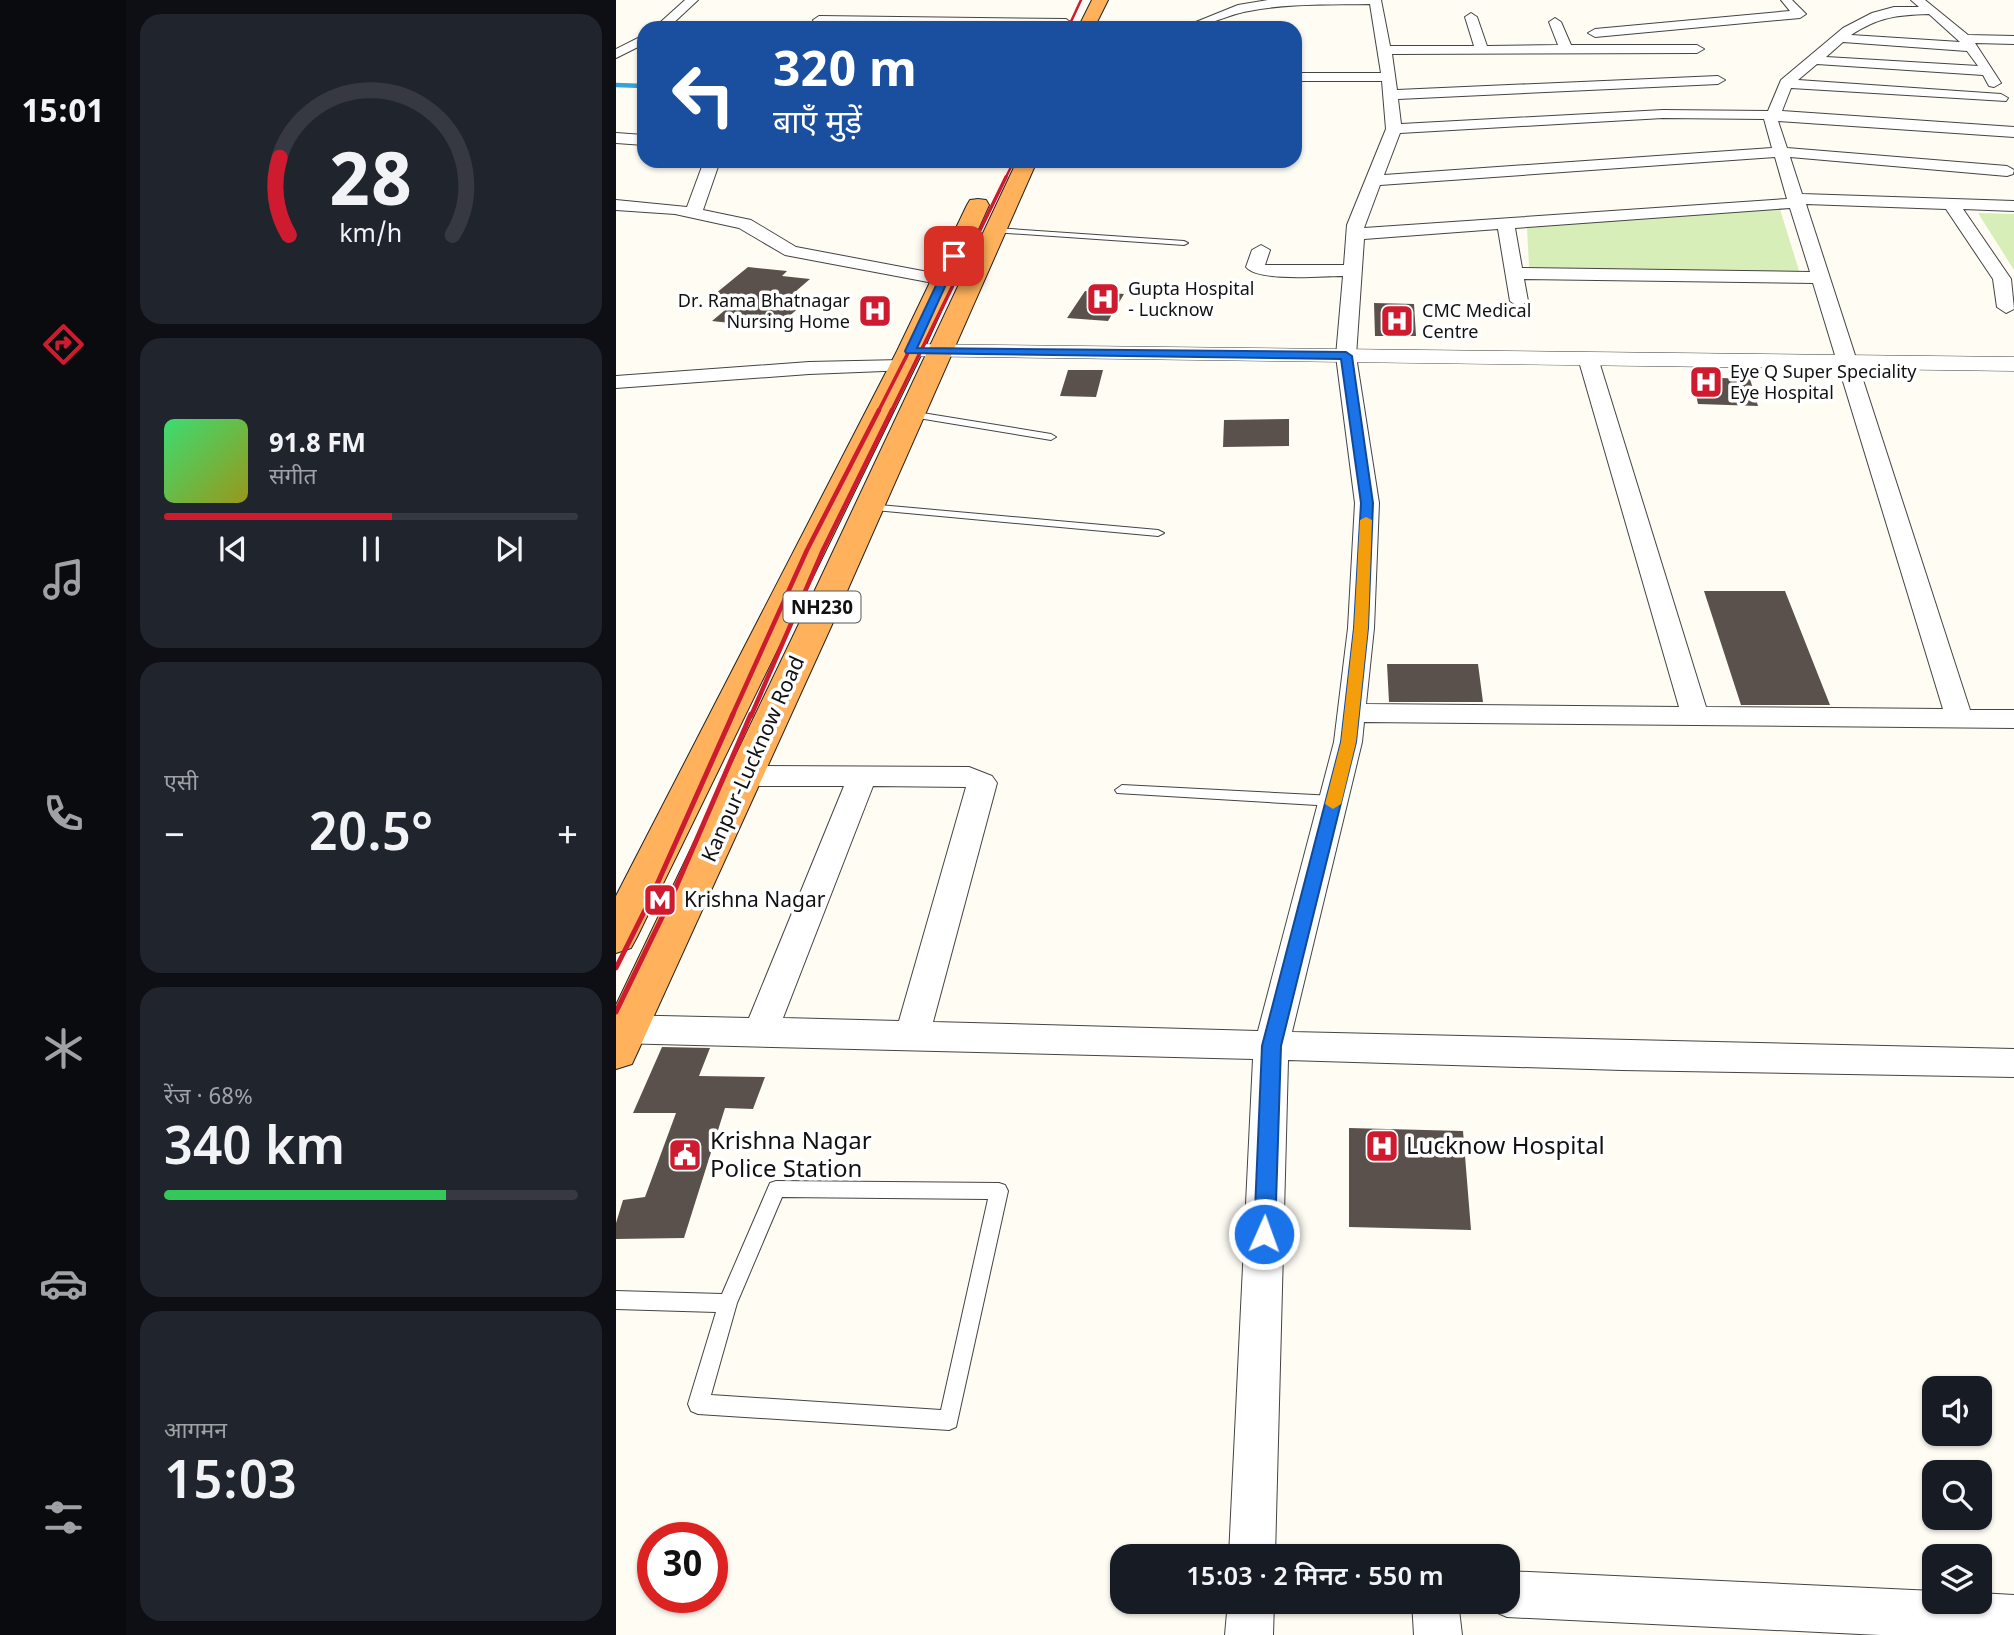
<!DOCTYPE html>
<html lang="hi">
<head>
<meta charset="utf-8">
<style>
	body { margin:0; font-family:Georgia,"Noto Sans Devanagari",serif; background:#20242c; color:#f1f3f6; height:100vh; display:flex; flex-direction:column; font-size:26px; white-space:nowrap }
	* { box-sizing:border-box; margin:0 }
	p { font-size:23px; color:#9ea1a6 }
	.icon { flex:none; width:38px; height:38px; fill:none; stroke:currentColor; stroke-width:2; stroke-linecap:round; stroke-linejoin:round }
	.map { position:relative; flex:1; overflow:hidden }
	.side { display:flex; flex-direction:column; gap:14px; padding:14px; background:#0d0f14; width:490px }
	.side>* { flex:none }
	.banner { position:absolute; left:21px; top:21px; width:665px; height:147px; border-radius:21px; box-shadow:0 2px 5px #0004; background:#1a4fa0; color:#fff; overflow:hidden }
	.tools { position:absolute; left:1306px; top:1376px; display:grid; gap:14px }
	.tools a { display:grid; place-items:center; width:70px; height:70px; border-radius:14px; background:#171b24; box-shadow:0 2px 5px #0004; font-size:35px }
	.speed { position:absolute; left:21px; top:1522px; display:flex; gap:14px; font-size:35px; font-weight:700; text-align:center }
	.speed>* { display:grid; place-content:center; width:91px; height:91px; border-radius:50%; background:#171b24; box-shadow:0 2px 5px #0004; line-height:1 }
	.speed .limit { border:10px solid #d22; background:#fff; color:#111 }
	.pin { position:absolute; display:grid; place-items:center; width:60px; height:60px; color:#fff; margin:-30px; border-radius:14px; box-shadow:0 4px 10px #0006 }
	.me { position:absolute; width:77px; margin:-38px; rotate:2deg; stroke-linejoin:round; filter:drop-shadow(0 0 5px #0008) }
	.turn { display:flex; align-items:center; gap:24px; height:147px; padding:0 21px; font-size:32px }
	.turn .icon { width:91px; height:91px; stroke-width:2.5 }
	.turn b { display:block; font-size:49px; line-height:60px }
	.big { font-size:52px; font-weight:600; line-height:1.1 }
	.side .widget { flex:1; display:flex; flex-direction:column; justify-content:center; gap:10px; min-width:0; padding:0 24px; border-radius:21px; background:#20242c }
	.side .dial { align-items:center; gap:0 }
	.dial svg { height:182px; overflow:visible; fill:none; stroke:#363941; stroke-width:7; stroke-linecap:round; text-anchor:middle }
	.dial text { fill:#f1f3f6; stroke:none }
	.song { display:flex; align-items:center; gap:21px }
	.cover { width:84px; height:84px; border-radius:10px; background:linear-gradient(135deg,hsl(140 70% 55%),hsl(60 70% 35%)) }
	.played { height:7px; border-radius:4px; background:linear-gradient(90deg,#ce1b2f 55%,#363941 55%) }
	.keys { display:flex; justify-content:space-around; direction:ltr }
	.heat { display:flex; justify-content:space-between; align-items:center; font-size:38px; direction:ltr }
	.charge { height:10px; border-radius:5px; background:linear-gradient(90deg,#34c759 68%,#363941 0) }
	.trip { position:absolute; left:494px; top:1544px; width:410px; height:70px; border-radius:21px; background:#171b24; box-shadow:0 2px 5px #0004; font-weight:600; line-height:70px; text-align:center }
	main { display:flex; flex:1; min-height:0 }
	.tab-bar { display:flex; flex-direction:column; width:126px; justify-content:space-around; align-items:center; background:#090b0e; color:#9ea1a6 }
	.tab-bar .icon { width:49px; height:49px }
	.tab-bar .selected { color:#ce1b2f }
	.tab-bar b { font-size:32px; color:#f1f3f6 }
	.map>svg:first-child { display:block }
	.green { fill:#d8eeb9 }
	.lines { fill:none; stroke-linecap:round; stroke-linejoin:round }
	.stream { stroke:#35a2d9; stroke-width:4.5 }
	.building { fill:#5b514c }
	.service-casing { stroke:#444; stroke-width:2 }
	.minor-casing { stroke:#444; stroke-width:2 }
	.tertiary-casing { stroke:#444; stroke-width:1 }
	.trunk-casing { stroke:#222; stroke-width:2 }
	.service { fill:#fff; fill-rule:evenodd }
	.minor { fill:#fff; fill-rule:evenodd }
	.tertiary { fill:#fff; fill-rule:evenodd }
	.trunk { fill:#ffb25b; fill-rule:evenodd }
	.rail-far3 { stroke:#ce1b2f; stroke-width:2.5 }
	.rail-far2 { stroke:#ce1b2f; stroke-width:3.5 }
	.rail-far1 { stroke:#ce1b2f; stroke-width:4.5 }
	.rail { stroke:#ce1b2f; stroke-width:5 }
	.route { fill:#1a73e8; stroke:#114b97; stroke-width:2 }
	.slow { fill:#f59e0b }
	.labels { text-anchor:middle; stroke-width:7; stroke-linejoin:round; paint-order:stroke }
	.far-poi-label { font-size:18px; fill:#111; stroke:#fff; text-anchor:start }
	.shield { fill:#fff; stroke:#585858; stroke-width:2 }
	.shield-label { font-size:19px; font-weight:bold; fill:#111 }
	.street-label { font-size:21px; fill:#111; stroke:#fff }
	.poi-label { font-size:21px; fill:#111; stroke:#fff; text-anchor:start }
	.near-poi-label { font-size:24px; fill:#111; stroke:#fff; text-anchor:start }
</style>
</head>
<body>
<main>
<nav class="tab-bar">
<b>15:01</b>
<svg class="icon selected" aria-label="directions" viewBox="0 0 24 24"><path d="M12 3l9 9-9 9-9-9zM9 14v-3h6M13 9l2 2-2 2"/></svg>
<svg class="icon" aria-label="music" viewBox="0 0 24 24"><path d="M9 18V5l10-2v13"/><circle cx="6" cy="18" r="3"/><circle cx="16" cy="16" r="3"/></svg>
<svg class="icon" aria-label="phone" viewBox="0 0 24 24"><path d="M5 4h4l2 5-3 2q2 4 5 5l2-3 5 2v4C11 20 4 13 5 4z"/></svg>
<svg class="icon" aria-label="climate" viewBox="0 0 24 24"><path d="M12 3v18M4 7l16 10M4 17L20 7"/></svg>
<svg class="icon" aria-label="car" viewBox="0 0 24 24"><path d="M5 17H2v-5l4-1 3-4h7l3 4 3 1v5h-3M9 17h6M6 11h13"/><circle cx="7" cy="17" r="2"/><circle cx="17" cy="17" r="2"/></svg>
<svg class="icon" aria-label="filters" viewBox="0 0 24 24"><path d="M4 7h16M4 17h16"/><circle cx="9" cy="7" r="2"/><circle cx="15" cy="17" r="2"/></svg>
</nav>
<section class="side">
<div class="widget dial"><svg viewBox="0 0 100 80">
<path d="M14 69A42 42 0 1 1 86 69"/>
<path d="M14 69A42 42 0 0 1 10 35" stroke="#ce1b2f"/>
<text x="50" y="56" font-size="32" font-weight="700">28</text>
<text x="50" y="72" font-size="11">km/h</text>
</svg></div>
<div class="widget">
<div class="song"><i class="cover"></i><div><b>91.8 FM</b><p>संगीत</p></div></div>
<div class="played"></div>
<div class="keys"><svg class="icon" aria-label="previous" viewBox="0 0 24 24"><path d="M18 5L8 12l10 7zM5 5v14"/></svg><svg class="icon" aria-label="pause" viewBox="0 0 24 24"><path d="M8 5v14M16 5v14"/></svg><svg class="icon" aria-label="next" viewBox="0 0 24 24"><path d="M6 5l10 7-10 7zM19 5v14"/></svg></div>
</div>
<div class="widget"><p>एसी</p>
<div class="heat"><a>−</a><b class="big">20.5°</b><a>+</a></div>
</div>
<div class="widget"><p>रेंज · 68%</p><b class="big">340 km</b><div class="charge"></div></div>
<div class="widget"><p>आगमन</p><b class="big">15:03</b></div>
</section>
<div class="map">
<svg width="1398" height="1635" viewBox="0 0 1398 1635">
	<rect width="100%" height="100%" fill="#fffcf4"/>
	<path class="green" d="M1163 206 1184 274 913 267 911 227Z
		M1362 213 1398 214V270Z"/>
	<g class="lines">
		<path class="stream" d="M0 85 28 86"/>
	</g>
	<path class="building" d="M132 267 171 271 166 276 194 279 172 298 183 299 177 304H187L160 328 96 321 121 300 103 298 108 295 99 294Z
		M469 291 508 294 492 321 451 318Z
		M758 303 798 304 800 336H759Z
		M452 370H487L480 397 444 396Z
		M1076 377 1134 379 1142 406 1082 404Z
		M673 419V446L607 447 608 420Z
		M1088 591H1169L1214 705H1125Z
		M771 664H862L867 702H773Z
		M46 1047 94 1048 83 1076 149 1077 137 1109 109 1108 68 1238 0 1239V1223L7 1200 29 1197 60 1113H17Z
		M733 1128 847 1131 855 1230 733 1227Z"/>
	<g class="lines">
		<defs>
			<path id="service" d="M380 228 568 241 572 243 568 245 377 232 376 230Z
				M294 411 435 434 440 437 435 440 290 416V412Z
				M252 504 542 530 548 533 542 536 248 509 247 507Z
				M506 785 718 796 725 801 718 806 501 793 499 790Z
				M160 1181 383 1183 389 1185 392 1191 340 1427 333 1430 82 1414 75 1411 72 1404 100 1312 0 1309V1291L106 1294 154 1183ZM166 1197 372 1199 325 1410 95 1395 121 1303Z"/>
			<path id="minor" d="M69 0H82L52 28H38Z
				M652 0H765L774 46H858L849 17 855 13 861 17 871 46 942 45 933 22 939 18 945 22 955 45H1081L1088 49 1081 53 776 54 781 90 1102 76 1109 80 1102 84 782 99 785 124 1047 110 1152 111 1165 80 1227 28 1256 13 1278 7H1303L1295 0H1309L1352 35 1398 36V44L1359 43 1385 83 1378 87 1373 86 1367 75 1201 64 1182 80 1385 94 1392 98 1390 101 1175 88 1166 111 1398 127V137L1162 121 1171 148 1391 166 1398 170 1397 174 1391 176 1174 157 1186 194 1398 201V211L1347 209 1395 279 1398 309 1390 313 1381 307 1377 279 1330 209 1190 204 1354 710H1398V728L748 722 746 742 676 1032 1398 1049V1077L1006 1070 672 1060 659 1556H613L637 1059 0 1043V1015L133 1018 228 786H132L122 783 118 776 122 769 132 766 353 767 376 776 381 783 317 1022 642 1031 718 742 732 628 739 503 720 356 727 276C706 276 642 282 630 267L636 250 645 245 654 250 649 265H728L731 225 770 129 766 81H679V73H765L754 4C714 5 672 3 633 11 609 15 590 28 565 28L622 5ZM1313 14 1344 42 1235 35C1263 17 1280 15 1313 14ZM1227 42 1351 51 1362 66 1210 57ZM1047 118 1148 119 1156 148 768 175 784 133ZM1159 157 1171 199 748 228 764 185ZM1174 208 1194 272 906 268 899 228ZM882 229 894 301 903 307 912 301 908 279 1197 283 1327 709 1090 707 982 358 979 354H965L962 358 1063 707 750 704 758 628 763 503 740 356 748 239ZM257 786 350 787 283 1021 167 1018Z
				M1165 0H1176L1190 14 1184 18 979 37 972 33 979 29 1174 11Z
				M203 16 450 19 456 23 450 27 198 23 197 20Z
				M28 35V44L0 58V49Z
				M0 133 28 135V145L0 143Z
				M88 161H104L87 210 135 220 180 247 328 275 337 280 328 285 169 255 123 228 59 214 0 210V200L71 207Z
				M286 360 293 362 296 366 293 370 193 374 0 388V376L193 362Z
				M891 1571 1318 1591V1601H1363V1593L1398 1595V1635H1264L891 1617 875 1610 871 1601H891Z
				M612 1601H658L657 1635H609Z
				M796 1601H842L846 1635H798Z"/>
			<path id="tertiary" d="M294 344 1398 357V371L285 356 282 351 285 346Z"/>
			<path id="trunk" d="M476 0H492L478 28H462Z
				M401 161H421L224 607 22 1051 16 1064 0 1069V1005L191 607Z
				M362 199 370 200 373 205 307 351 21 937 15 948 0 953V896L281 351 351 205 354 200Z"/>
		</defs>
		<use href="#service" class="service-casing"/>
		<use href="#minor" class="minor-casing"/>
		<use href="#tertiary" class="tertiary-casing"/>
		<use href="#trunk" class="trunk-casing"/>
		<use href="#service" class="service"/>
		<use href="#minor" class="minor"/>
		<use href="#tertiary" class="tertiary"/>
		<use href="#trunk" class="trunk"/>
		<path class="rail-far3" d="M452 28 465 0
			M389 179 398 161"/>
		<path class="rail-far2" d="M262 412 345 249
			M275 412 390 177"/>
		<path class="rail-far1" d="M116 716 191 550 263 410
			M135 716 207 550 276 410"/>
		<path class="rail" d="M0 968 34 900 117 714
			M0 1012 54 901 135 714"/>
	</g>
	<path class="route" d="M338 253 343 256 301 348 730 352 736 356 757 503 752 628 740 742 665 1046 659 1234 656 1241 648 1243 641 1241 638 1234 646 1046 725 742 738 628 745 503 725 359 290 353 289 351 334 256Z"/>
	<path class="slow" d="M750 517 756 520 752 628 740 742 725 804 717 809 709 804 725 742 738 628 744 520Z"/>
	<defs>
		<symbol id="hospital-square" viewBox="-11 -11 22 22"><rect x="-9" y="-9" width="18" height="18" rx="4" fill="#ce1b2f" stroke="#fff"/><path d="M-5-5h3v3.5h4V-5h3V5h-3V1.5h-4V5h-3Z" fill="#fff"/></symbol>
		<symbol id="metro-square" viewBox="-11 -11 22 22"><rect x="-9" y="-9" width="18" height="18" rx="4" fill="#ce1b2f" stroke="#fff"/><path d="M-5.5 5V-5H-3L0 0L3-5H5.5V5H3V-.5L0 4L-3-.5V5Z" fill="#fff"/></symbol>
		<symbol id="civic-square" viewBox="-11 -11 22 22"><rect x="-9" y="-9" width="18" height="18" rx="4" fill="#ce1b2f" stroke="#fff"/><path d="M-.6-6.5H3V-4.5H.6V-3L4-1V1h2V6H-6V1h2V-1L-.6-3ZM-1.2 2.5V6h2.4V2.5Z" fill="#fff"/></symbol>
	</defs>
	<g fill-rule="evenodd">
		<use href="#hospital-square" x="468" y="280" width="38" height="38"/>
		<use href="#hospital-square" x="240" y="292" width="38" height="38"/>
		<use href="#hospital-square" x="762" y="302" width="38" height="38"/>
		<use href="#hospital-square" x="1071" y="363" width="38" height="38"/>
		<use href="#metro-square" x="25" y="881" width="38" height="38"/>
		<use href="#hospital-square" x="747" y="1127" width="38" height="38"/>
		<use href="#civic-square" x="50" y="1136" width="38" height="38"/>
	</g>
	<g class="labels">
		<g class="far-poi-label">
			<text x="512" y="295">Gupta Hospital<tspan x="512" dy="21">- Lucknow</tspan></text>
			<text x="234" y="307" text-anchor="end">Dr. Rama Bhatnagar<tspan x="234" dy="21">Nursing Home</tspan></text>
			<text x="806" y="317">CMC Medical<tspan x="806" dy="21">Centre</tspan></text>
			<text x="1114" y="378">Eye Q Super Speciality<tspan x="1114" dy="21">Eye Hospital</tspan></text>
		</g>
		<rect class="shield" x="167.5" y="591.5" width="77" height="31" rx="5"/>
		<g class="shield-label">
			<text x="206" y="614">NH230</text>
		</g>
		<g class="street-label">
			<text transform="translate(137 759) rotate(-66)" y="7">Kanpur-Lucknow Road</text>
		</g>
		<g class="poi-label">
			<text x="68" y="907">Krishna Nagar</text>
		</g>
		<g class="near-poi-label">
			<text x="94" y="1149">Krishna Nagar<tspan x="94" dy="28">Police Station</tspan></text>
			<text x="790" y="1154">Lucknow Hospital</text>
		</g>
	</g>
</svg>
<div class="tools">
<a><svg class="icon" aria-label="sound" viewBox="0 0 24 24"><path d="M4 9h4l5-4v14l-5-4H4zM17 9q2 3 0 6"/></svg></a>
<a><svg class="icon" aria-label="search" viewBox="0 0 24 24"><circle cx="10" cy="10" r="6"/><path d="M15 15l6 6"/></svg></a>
<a><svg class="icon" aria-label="layers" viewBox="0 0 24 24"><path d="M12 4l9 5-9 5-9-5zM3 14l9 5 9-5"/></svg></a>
</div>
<div class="speed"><div class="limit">30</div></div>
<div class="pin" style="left:338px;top:256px;background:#d93025"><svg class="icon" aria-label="arrive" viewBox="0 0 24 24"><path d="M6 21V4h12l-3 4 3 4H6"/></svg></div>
<svg class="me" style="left:648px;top:1234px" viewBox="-20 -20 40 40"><circle r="17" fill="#1a73e8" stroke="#fff" stroke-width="3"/><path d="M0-11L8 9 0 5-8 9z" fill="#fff"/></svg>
<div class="trip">15:03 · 2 मिनट · 550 m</div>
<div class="banner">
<div class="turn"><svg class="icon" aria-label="left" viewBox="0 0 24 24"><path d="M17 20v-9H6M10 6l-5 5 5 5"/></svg><div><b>320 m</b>बाएँ मुड़ें</div></div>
</div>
</div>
</main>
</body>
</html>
